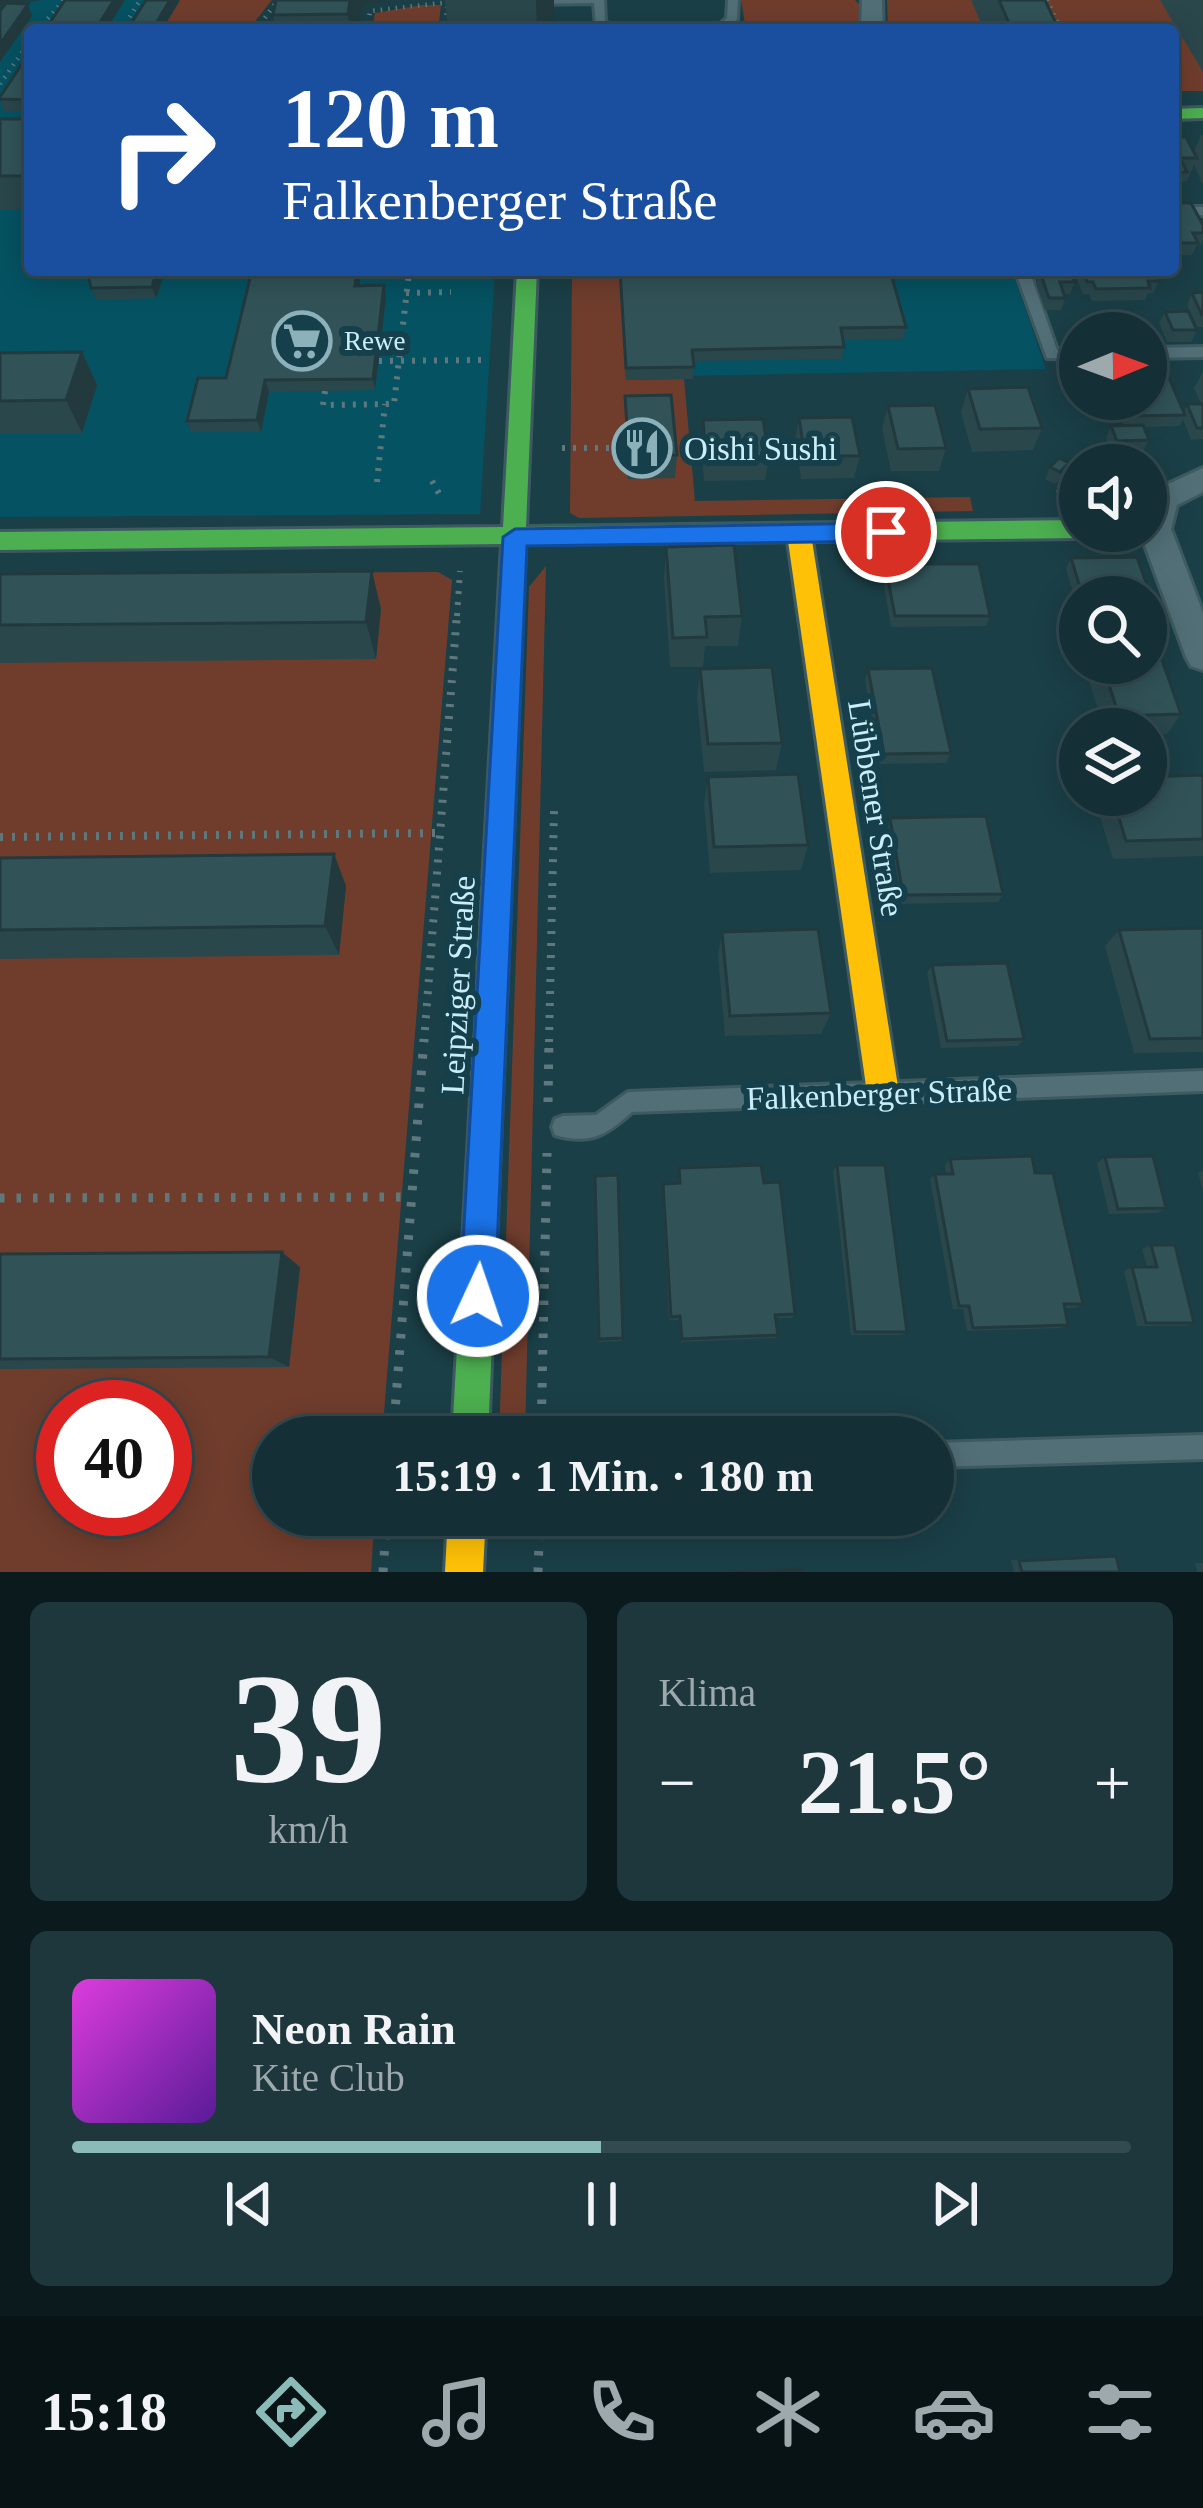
<!DOCTYPE html>
<html lang="de">
<head>
<meta charset="utf-8">
<style>
	body { margin:0; font-family:"Times New Roman",serif; background:#1d373d; color:#f1f3f6; height:100vh; display:flex; flex-direction:column; font-size:45px; white-space:nowrap }
	* { box-sizing:border-box; margin:0 }
	p { font-size:39px; color:#9da9ad }
	.icon { flex:none; width:66px; height:66px; fill:none; stroke:currentColor; stroke-width:2; stroke-linecap:round; stroke-linejoin:round }
	.map { position:relative; height:1572px; overflow:hidden }
	.panel { display:flex; flex-direction:column; gap:30px; padding:30px; background:#0b1a1d; flex:1 }
	.panel>* { flex:none }
	.top-card { position:absolute; left:24px; top:24px; width:1155px; height:252px; border-radius:12px; box-shadow:0 6px 30px #0003,0 0 0 3px #334a50; background:#1a4fa0; color:#fff; overflow:hidden }
	.needle { width:78px; rotate:89deg }
	.buttons { position:absolute; left:1059px; top:312px; display:grid; gap:24px }
	.buttons a { display:grid; place-items:center; width:108px; height:108px; border-radius:50%; background:#142f35; box-shadow:0 6px 30px #0003,0 0 0 3px #334a50; font-size:60px }
	.speed { position:absolute; left:36px; top:1380px; display:flex; gap:24px; font-size:60px; font-weight:700; text-align:center }
	.speed>* { display:grid; place-content:center; width:156px; height:156px; border-radius:50%; background:#142f35; box-shadow:0 6px 30px #0003,0 0 0 3px #334a50; line-height:1 }
	.speed .limit { border:18px solid #d22; background:#fff; color:#111 }
	.pin { position:absolute; display:grid; place-items:center; width:102px; height:102px; color:#fff; margin:-51px; border:6px solid #fff; border-radius:50%; box-shadow:0 3px 12px #0007 }
	.me { position:absolute; width:132px; margin:-66px; rotate:3deg; stroke-linejoin:round; filter:drop-shadow(0 0 9px #0008) }
	.turn { display:flex; align-items:center; gap:42px; height:252px; padding:0 60px; font-size:54px }
	.turn .icon { width:156px; height:156px; stroke-width:2.5 }
	.turn b { display:block; font-size:84px; line-height:102px }
	.big { font-size:90px; font-weight:600; line-height:1.1 }
	.panel .widget { flex:1; display:flex; flex-direction:column; justify-content:center; gap:18px; min-width:0; padding:0 42px; border-radius:18px; background:#1d373d }
	.panel .dial { align-items:center; gap:0 }
	.dial b { font-size:156px; line-height:1 }
	.song { display:flex; align-items:center; gap:36px }
	.cover { width:144px; height:144px; border-radius:18px; background:linear-gradient(135deg,hsl(300 70% 55%),hsl(270 70% 35%)) }
	.played { height:12px; border-radius:6px; background:linear-gradient(90deg,#8bbbb9 50%,#334a50 50%) }
	.keys { display:flex; justify-content:space-around; direction:ltr }
	.heat { display:flex; justify-content:space-between; align-items:center; font-size:66px; direction:ltr }
	.panel .tiles { flex:1; display:grid; gap:30px; grid-template-columns:1fr 1fr }
	.widget:last-child { grid-column:span 2 }
	.trip { position:absolute; left:252px; top:1416px; width:702px; height:120px; border-radius:60px; background:#142f35; box-shadow:0 6px 30px #0003,0 0 0 3px #334a50; font-weight:600; line-height:120px; text-align:center }
	.tabs { display:flex; height:192px; justify-content:space-around; align-items:center; background:#081315; color:#9da9ad }
	.tabs .icon { width:84px; height:84px }
	.tabs .selected { color:#8bbbb9 }
	.tabs b { font-size:54px; color:#f1f3f6 }
	.map>svg:first-child { display:block }
	.built { fill:#055262 }
	.green { fill:#703d2d; fill-rule:evenodd }
	.lines { fill:none; stroke-linecap:round; stroke-linejoin:round }
	.lane-casing { stroke:#3e5a61; stroke-width:6 }
	.street-casing { stroke:#3e5a61; stroke-width:6 }
	.fast-casing { stroke:#3e5a61; stroke-width:6 }
	.slow-casing { stroke:#3e5a61; stroke-width:6 }
	.path-far3 { stroke:#5f787e; stroke-width:4.5; stroke-dasharray:1.5 6; stroke-linecap:butt }
	.path-far2 { stroke:#5f787e; stroke-width:6; stroke-dasharray:3 8; stroke-linecap:butt }
	.path-far1 { stroke:#5f787e; stroke-width:8; stroke-dasharray:3 9; stroke-linecap:butt }
	.path { stroke:#5f787e; stroke-width:9; stroke-dasharray:4.5 12; stroke-linecap:butt }
	.lane { fill:#526f77; fill-rule:evenodd }
	.street { fill:#526f77; fill-rule:evenodd }
	.fast { fill:#4caf50; fill-rule:evenodd }
	.slow { fill:#ffc107; fill-rule:evenodd }
	.wall { fill:#2a474c }
	.shaded-wall { fill:#223a3e }
	.building { fill:#315358; stroke:#223a3e; stroke-width:3 }
	.route { fill:#1a73e8; stroke:#114b97; stroke-width:3 }
	.labels { text-anchor:middle; stroke-width:12; stroke-linejoin:round; paint-order:stroke }
	.far-poi-label { font-size:27px; fill:#caeef9; stroke:#153f4a; text-anchor:start }
	.poi-label { font-size:33px; fill:#caeef9; stroke:#153f4a; text-anchor:start }
	.street-label { font-size:33px; fill:#caeef9; stroke:#153f4a }
</style>
</head>
<body>
<div class="map">
<svg width="1203" height="1572" viewBox="0 0 1203 1572">
	<rect width="100%" height="100%" fill="#1b3f47"/>
	<path class="built" d="M42 0H189L171 30H30V124L0 127V9Z
		M0 143H30V270H495L480 514 0 517Z
		M574 270H1012L1046 369 574 378Z"/>
	<path class="green" d="M180 0H272L248 30H162Z
		M741 0H855L860 5V30H746Z
		M887 0H1203V91H1173V30H888Z
		M422 5H441L438 30H372L375 13Z
		M572 270H619L626 380 684 379 695 501 970 497 973 511 579 518 570 513Z
		M546 566 525 1437H499L529 587Z
		M438 572 452 580 382 1437H273V1515H375L371 1572H0V574ZM63 1407H165V1509H63Z"/>
	<g class="lines">
		<defs>
			<path id="lane" d="M524 0H604L605 22 622 30 596 26 594 3 529 4Z
				M728 0H738L737 19 726 30H645L650 27 718 26 727 18Z
				M1173 207H1203V215H1173Z
				M1015 270H1029L1057 350 1080 349V359L1047 358Z
				M1203 347V357L1146 358V348Z
				M1203 1071V1091L632 1112C606 1135 591 1145 555 1135L552 1127 555 1119 563 1116 596 1115 628 1092Z
				M1203 1435V1459L933 1467V1443Z"/>
			<path id="street" d="M862 0H882L883 30H861Z
				M1203 468V492L1177 505 1171 529 1203 613V670L1191 666 1186 657 1143 540 1132 531H1146V508L1153 491Z"/>
			<path id="fast" d="M1203 108V118L1173 119V109Z
				M517 270H537L526 527 1080 520V531H1091L1080 538 525 544 488 1437H452L502 544 0 550V532L503 527Z"/>
			<path id="slow" d="M799 525 811 534 899 1093 894 1104 883 1108 872 1104 867 1093 787 534Z
				M448 1515H486L483 1572H445Z"/>
		</defs>
		<use href="#lane" class="lane-casing"/>
		<use href="#street" class="street-casing"/>
		<use href="#fast" class="fast-casing"/>
		<use href="#slow" class="slow-casing"/>
		<path class="path-far3" d="M1047 0 1061 30
			M38 30 64 0
			M122 30 140 0
			M256 30 278 0
			M367 30 370 11 451 2
			M445 30 447 7
			M0 84 30 41
			M408 275 409 270"/>
		<path class="path-far2" d="M406 293 451 292
			M379 361 481 360
			M325 391 323 405 394 404 409 272
			M562 448H627
			M1105 465 1157 463
			M432 481 441 497
			M377 482 385 404
			M1058 493 1080 471
			M457 616 460 571"/>
		<path class="path-far1" d="M0 837 439 833
			M424 1042 457 613
			M549 1042 554 811"/>
		<path class="path" d="M548 1102 549 1039
			M0 1198 410 1197
			M393 1437 424 1039
			M541 1437 547 1153
			M383 1572 387 1515
			M538 1572 540 1515"/>
		<use href="#lane" class="lane"/>
		<use href="#street" class="street"/>
		<use href="#fast" class="fast"/>
		<use href="#slow" class="slow"/>
	</g>
	<path class="wall" d="M276 0H391L363 5 359 30H276L273 15Z
		M445 0H554V30H448Z
		M971 0H1045L1059 30H984Z
		M1160 0H1203V72Z
		M30 52V112L3 111 0 97Z
		M0 119H30V209L0 210Z
		M1201 135H1203V185L1194 165 1187 181H1183L1177 196H1173V137L1194 152Z
		M1173 203 1203 225V241L1201 245H1197L1192 255H1173Z
		M87 270H176L177 275H164L156 298 96 300Z
		M252 270H361L359 286 384 285 386 297 375 390 269 392 261 432H191L187 421 226 378Z
		M620 270 906 327 903 339 843 340 844 347 842 359 693 361V379L626 380Z
		M1031 270H1065L1064 272 1075 282 1070 294H1064L1065 298 1061 310H1045L1036 284 1040 272 1032 273Z
		M1073 270H1154L1159 281 1153 293H1148L1145 300 1092 301 1089 294H1083Z
		M1203 292V327H1197L1187 305 1192 293Z
		M1165 312 1197 330 1191 342H1167L1159 323Z
		M82 352 97 385 82 433H0V353Z
		M1074 355H1080V382H1074L1069 366Z
		M1203 372V439L1191 440 1183 419 1179 426 1144 427 1149 440 1143 451 1112 452 1106 438 1111 426H1124L1118 408 1100 409 1096 399H1146L1184 412 1187 404H1201L1194 388Z
		M968 389 1042 428 1033 450 972 452 961 412Z
		M625 396 677 455 675 478 628 479Z
		M888 406 946 448 939 471H891L882 429Z
		M799 418 860 456 854 478 801 479 795 440Z
		M703 420 769 458 765 480 704 481 701 442Z
		M1050 467 1064 475 1055 484 1045 479Z
		M666 547 742 616 738 646H705L703 667H670L664 578Z
		M1137 557 1155 608 1148 619H1146V597H1080V615L1066 569 1071 558Z
		M885 564 990 616 986 626 891 627 882 575Z
		M0 574 381 609 376 659 0 663Z
		M1100 663H1146L1181 714 1167 734H1146V729H1104L1089 681Z
		M700 669 782 743 776 770 704 772 697 698Z
		M868 669 951 753 946 763 880 764 865 680Z
		M1203 775V856L1113 859 1094 797 1095 795H1146Z
		M708 777 808 845 801 870 710 873 704 804Z
		M890 818 1003 894 998 902 899 904 886 827Z
		M334 854 346 886 339 955 0 959V858Z
		M1203 928V1052L1134 1053 1105 946 1119 930Z
		M722 932 831 1013 821 1034 725 1036 718 955Z
		M932 965 1024 1039 1018 1046 941 1048 927 973Z
		M1105 1157 1166 1208 1158 1213 1109 1214 1097 1163Z
		M950 1159 1035 1173 1083 1304 1075 1308H1064L1068 1325 1060 1328 967 1331 963 1309H953L930 1179 935 1174H946L945 1165Z
		M837 1165 907 1332 902 1335H851L833 1171Z
		M679 1168 764 1183 795 1314 792 1318H776L778 1335 775 1338 681 1342 679 1320H669L662 1189 663 1184 678 1183Z
		M1203 1170V1189L1198 1173Z
		M618 1175 622 1341 599 1342 595 1176Z
		M1151 1245 1194 1323 1185 1326H1137L1124 1271 1132 1267H1147L1142 1249Z
		M0 1254 300 1267 289 1367 0 1369Z
		M1107 1556H1116L1120 1572H1014L1011 1560Z
		M1195 1563H1203V1572H1197Z"/>
	<path class="shaded-wall" d="M0 0H29L0 5Z
		M114 0H125L106 30H95Z
		M170 0H180L162 30H152Z
		M350 0H391L363 5 359 30H350L348 14Z
		M536 0H554V30H537Z
		M28 4 32 16 0 62V44Z
		M157 270H162L164 275 156 298 152 287Z
		M357 270H361L358 298 355 286Z
		M384 285 386 297 375 390 373 379Z
		M82 352 97 385 82 433 66 400Z
		M265 380 269 392 261 432 257 420Z
		M372 571 381 609 376 659 366 622Z
		M334 854 346 886 339 955 325 926Z
		M282 1252 300 1267 289 1367 269 1357Z"/>
	<path class="building" d="M65 0H114L95 30H45Z
		M146 0H170L152 30H127Z
		M276 0H350L348 14 273 15Z
		M999 0H1045L1059 30H1012Z
		M6 3 28 4 0 44V11Z
		M30 52V100L0 99V97Z
		M0 119H30V176H0Z
		M1173 137H1186L1197 158H1180L1187 172 1173 173Z
		M1173 203H1191L1203 225V233H1193L1198 243H1173Z
		M87 270H157L152 287 91 288Z
		M252 270H357L355 286 384 285 373 379 265 380 257 420 187 421 198 378H226Z
		M620 270H890L906 327 841 328 844 347 692 350 694 367 626 368Z
		M1083 270H1154L1159 281H1148L1150 288 1096 289 1093 282H1087Z
		M1040 272H1070L1075 282H1060L1065 298H1049Z
		M1203 292V315H1202L1192 293Z
		M1188 311 1197 330H1173L1165 312Z
		M82 352 66 400 0 401V353Z
		M1074 355H1080V370H1079Z
		M1146 378H1169L1185 415 1130 416 1124 399H1146Z
		M1028 387 1042 428 980 429 968 389Z
		M671 395 677 455 629 456 625 396Z
		M1187 404H1203V428H1197Z
		M935 405 946 448 898 449 888 406Z
		M852 417 860 456H805L799 418Z
		M763 419 769 458H706L703 420Z
		M1143 425 1149 440 1117 441 1111 426Z
		M1059 458 1069 463 1060 472 1050 467Z
		M734 545 742 616 705 617 707 637 673 638 666 547Z
		M1137 557 1155 608H1146V597H1083L1071 558Z
		M885 564H979L990 616H895Z
		M372 571 366 622 0 625V574Z
		M1146 660H1162L1181 714 1119 716 1102 663H1146Z
		M772 667 782 743 708 744 700 669Z
		M932 668 951 753 884 754 868 669Z
		M798 774 808 845 714 847 708 777Z
		M1203 775V839L1126 841 1112 795H1146V777Z
		M986 816 1003 894 903 895 890 818Z
		M334 854 325 926 0 930V858Z
		M1203 928V1038L1150 1039 1119 930Z
		M818 929 831 1013 730 1016 722 932Z
		M1007 963 1024 1039 947 1041 932 965Z
		M1032 1156 1035 1173H1053L1083 1304H1064L1068 1325 973 1328 969 1306H959L935 1174H953L950 1159Z
		M1153 1156 1166 1208 1118 1209 1105 1157Z
		M761 1165 764 1183 780 1182 795 1314 775 1315 778 1335 682 1339 680 1316 671 1317 663 1184 680 1183 679 1168Z
		M837 1165H885L907 1332H855Z
		M618 1175 623 1338 599 1339 595 1176Z
		M1151 1245H1175L1194 1323H1146L1132 1267H1157Z
		M282 1252 269 1357 0 1359V1254Z
		M1116 1556 1120 1572H1022L1019 1561Z
		M801 1569V1572H731Z"/>
	<path class="route" d="M886 523 898 532 886 541 527 546 495 1296 490 1308 478 1313 465 1308 460 1296 503 537 515 529Z"/>
	<defs>
		<symbol id="supermarket-ring" viewBox="-11 -11 22 22"><circle r="9.5" fill="#153f4a" stroke="#8db1bb" stroke-width="1.5"/><path d="M-6-5.5h2.5l.6 2H6L4.5 2H-2.5L-4.4-4H-6ZM-1.5 3.2a1.3 1.3 0 1 0 .1 0ZM3 3.2a1.3 1.3 0 1 0 .1 0Z" fill="#8db1bb"/></symbol>
		<symbol id="restaurant-ring" viewBox="-11 -11 22 22"><circle r="9.5" fill="#153f4a" stroke="#8db1bb" stroke-width="1.5"/><path d="M-5-6h1v4h1v-4h1v4h1v-4h1v5L-1.5 .5V6h-2V.5L-5-1ZM5-6V6H3V1.5H1.5Q1.5-4 5-6Z" fill="#8db1bb"/></symbol>
	</defs>
	<g fill-rule="evenodd">
		<use href="#supermarket-ring" x="269" y="308" width="66" height="66"/>
		<use href="#restaurant-ring" x="609" y="415" width="66" height="66"/>
	</g>
	<g class="labels">
		<g class="far-poi-label">
			<text x="344" y="350">Rewe</text>
		</g>
		<g class="poi-label">
			<text x="684" y="460">Oishi Sushi</text>
		</g>
		<g class="street-label">
			<text transform="translate(877 808) rotate(81)" y="12">Lübbener Straße</text>
			<text transform="translate(457 985) rotate(-87)" y="12">Leipziger Straße</text>
			<text transform="translate(879 1093) rotate(-2)" y="12">Falkenberger Straße</text>
		</g>
	</g>
</svg>
<div class="buttons">
<a><svg class="needle" viewBox="-14 -14 28 28"><path d="M0-13l5 13h-10z" fill="#e53935"/><path d="M0 13l5-13h-10z" fill="#9da9ad"/></svg></a>
<a><svg class="icon" aria-label="sound" viewBox="0 0 24 24"><path d="M4 9h4l5-4v14l-5-4H4zM17 9q2 3 0 6"/></svg></a>
<a><svg class="icon" aria-label="search" viewBox="0 0 24 24"><circle cx="10" cy="10" r="6"/><path d="M15 15l6 6"/></svg></a>
<a><svg class="icon" aria-label="layers" viewBox="0 0 24 24"><path d="M12 4l9 5-9 5-9-5zM3 14l9 5 9-5"/></svg></a>
</div>
<div class="speed"><div class="limit">40</div></div>
<div class="pin" style="left:886px;top:532px;background:#d93025"><svg class="icon" aria-label="arrive" viewBox="0 0 24 24"><path d="M6 21V4h12l-3 4 3 4H6"/></svg></div>
<svg class="me" style="left:478px;top:1296px" viewBox="-20 -20 40 40"><circle r="17" fill="#1a73e8" stroke="#fff" stroke-width="3"/><path d="M0-11L8 9 0 5-8 9z" fill="#fff"/></svg>
<div class="trip">15:19 · 1 Min. · 180 m</div>
<div class="top-card">
<div class="turn"><svg class="icon" aria-label="right" viewBox="0 0 24 24"><path d="M7 20v-9h11M14 6l5 5-5 5"/></svg><div><b>120 m</b>Falkenberger Straße</div></div>
</div>
</div>
<section class="panel">
<div class="tiles">
<div class="widget dial"><b>39</b><p>km/h</p></div>
<div class="widget"><p>Klima</p>
<div class="heat"><a>−</a><b class="big">21.5°</b><a>+</a></div>
</div>
<div class="widget">
<div class="song"><i class="cover"></i><div><b>Neon Rain</b><p>Kite Club</p></div></div>
<div class="played"></div>
<div class="keys"><svg class="icon" aria-label="previous" viewBox="0 0 24 24"><path d="M18 5L8 12l10 7zM5 5v14"/></svg><svg class="icon" aria-label="pause" viewBox="0 0 24 24"><path d="M8 5v14M16 5v14"/></svg><svg class="icon" aria-label="next" viewBox="0 0 24 24"><path d="M6 5l10 7-10 7zM19 5v14"/></svg></div>
</div>
</div>
</section>
<nav class="tabs">
<b>15:18</b>
<svg class="icon selected" aria-label="directions" viewBox="0 0 24 24"><path d="M12 3l9 9-9 9-9-9zM9 14v-3h6M13 9l2 2-2 2"/></svg>
<svg class="icon" aria-label="music" viewBox="0 0 24 24"><path d="M9 18V5l10-2v13"/><circle cx="6" cy="18" r="3"/><circle cx="16" cy="16" r="3"/></svg>
<svg class="icon" aria-label="phone" viewBox="0 0 24 24"><path d="M5 4h4l2 5-3 2q2 4 5 5l2-3 5 2v4C11 20 4 13 5 4z"/></svg>
<svg class="icon" aria-label="climate" viewBox="0 0 24 24"><path d="M12 3v18M4 7l16 10M4 17L20 7"/></svg>
<svg class="icon" aria-label="car" viewBox="0 0 24 24"><path d="M5 17H2v-5l4-1 3-4h7l3 4 3 1v5h-3M9 17h6M6 11h13"/><circle cx="7" cy="17" r="2"/><circle cx="17" cy="17" r="2"/></svg>
<svg class="icon" aria-label="filters" viewBox="0 0 24 24"><path d="M4 7h16M4 17h16"/><circle cx="9" cy="7" r="2"/><circle cx="15" cy="17" r="2"/></svg>
</nav>
</body>
</html>
